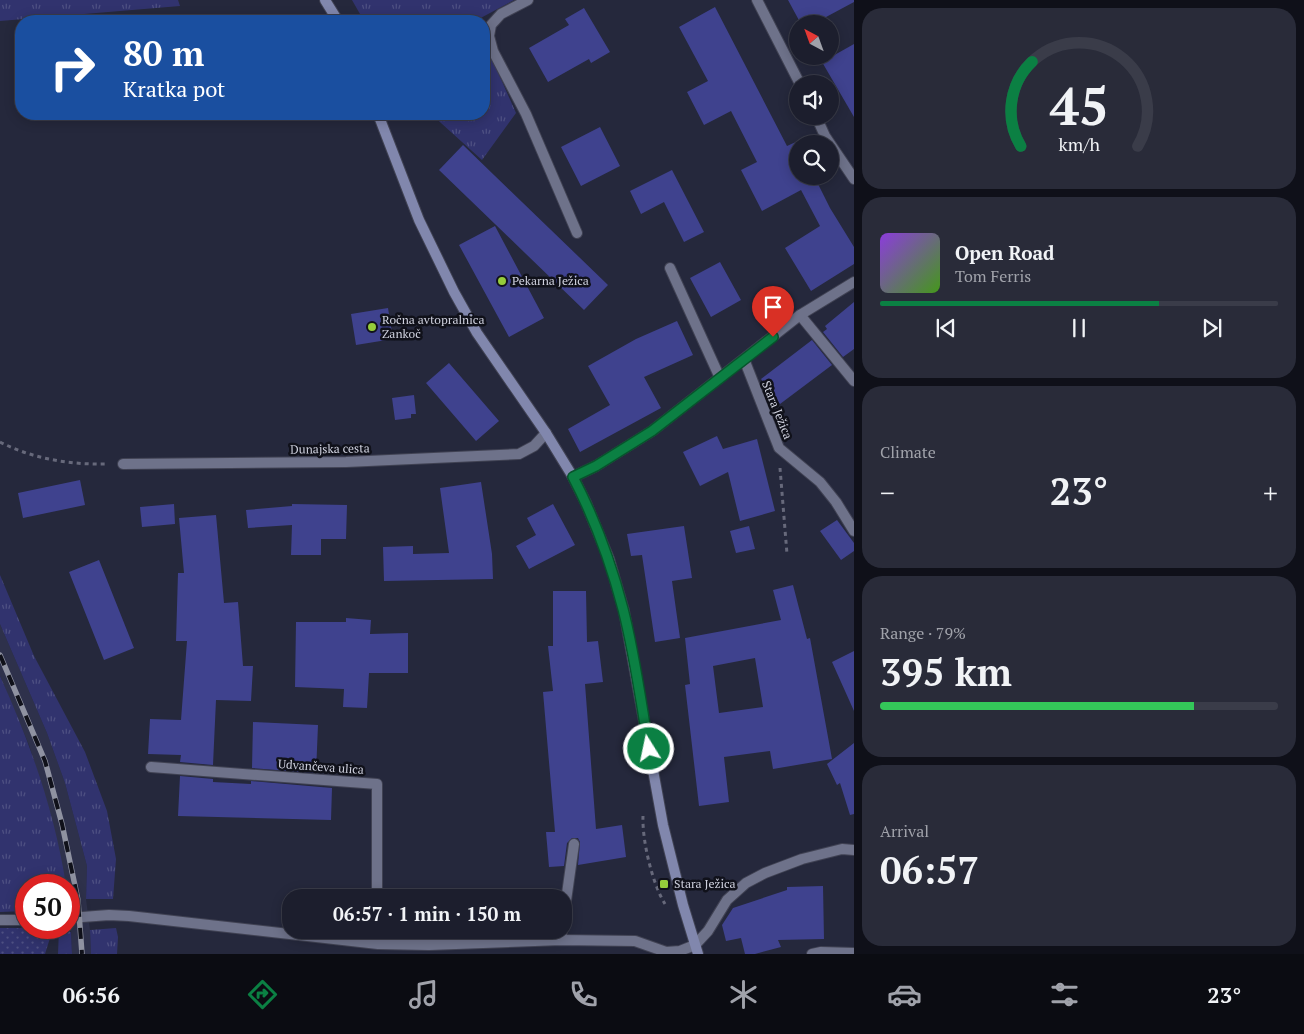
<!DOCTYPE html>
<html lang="en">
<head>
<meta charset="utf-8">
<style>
	body { margin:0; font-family:"PT Serif",serif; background:#292b39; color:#f1f3f6; height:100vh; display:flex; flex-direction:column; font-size:19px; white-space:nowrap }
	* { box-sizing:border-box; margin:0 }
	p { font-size:16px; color:#a0a2aa }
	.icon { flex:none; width:28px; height:28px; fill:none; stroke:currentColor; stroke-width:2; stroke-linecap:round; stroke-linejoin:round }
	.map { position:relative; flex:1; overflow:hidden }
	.details { display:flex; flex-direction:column; gap:8px; padding:8px; background:#0f1019; width:450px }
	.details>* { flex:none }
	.banner { position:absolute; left:15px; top:15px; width:475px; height:105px; border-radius:20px; box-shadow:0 2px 12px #0003,0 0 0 1px #3a3c49; background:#1a4fa0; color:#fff; overflow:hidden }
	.needle { width:32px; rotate:319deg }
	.buttons { position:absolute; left:789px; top:15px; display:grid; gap:10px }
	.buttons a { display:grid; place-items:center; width:50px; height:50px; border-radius:50%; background:#1c1e2d; box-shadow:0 2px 12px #0003,0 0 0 1px #3a3c49; font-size:25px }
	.speed { position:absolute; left:15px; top:874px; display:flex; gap:10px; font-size:25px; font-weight:700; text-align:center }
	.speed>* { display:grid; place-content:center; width:65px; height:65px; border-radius:50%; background:#1c1e2d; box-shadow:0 2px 12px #0003,0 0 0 1px #3a3c49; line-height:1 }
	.speed .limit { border:8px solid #d22; background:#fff; color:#111 }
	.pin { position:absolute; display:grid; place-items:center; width:42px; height:42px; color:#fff; margin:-51px -21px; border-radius:50% 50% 50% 0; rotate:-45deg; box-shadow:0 0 5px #0007 }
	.pin .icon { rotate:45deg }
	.me { position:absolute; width:55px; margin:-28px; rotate:350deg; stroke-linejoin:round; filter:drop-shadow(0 0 4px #0008) }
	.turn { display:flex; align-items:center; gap:18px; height:105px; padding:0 25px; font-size:22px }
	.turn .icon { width:65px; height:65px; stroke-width:2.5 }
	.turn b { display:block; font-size:35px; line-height:42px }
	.big { font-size:38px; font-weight:800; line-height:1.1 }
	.details .widget { flex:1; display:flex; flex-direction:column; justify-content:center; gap:8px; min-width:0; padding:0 18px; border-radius:20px; background:#292b39 }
	.details .dial { align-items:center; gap:0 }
	.dial svg { height:130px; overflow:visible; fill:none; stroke:#3a3c49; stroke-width:7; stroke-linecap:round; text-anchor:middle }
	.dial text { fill:#f1f3f6; stroke:none }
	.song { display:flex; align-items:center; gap:15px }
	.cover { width:60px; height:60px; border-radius:8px; background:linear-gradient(135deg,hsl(270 70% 55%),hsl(100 70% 35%)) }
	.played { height:5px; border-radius:2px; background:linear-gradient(90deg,#0b8043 70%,#3a3c49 70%) }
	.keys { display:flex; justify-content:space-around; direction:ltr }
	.heat { display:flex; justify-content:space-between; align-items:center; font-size:28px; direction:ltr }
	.charge { height:8px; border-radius:4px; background:linear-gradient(90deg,#34c759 79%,#3a3c49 0) }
	.trip { position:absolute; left:282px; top:889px; width:290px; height:50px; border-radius:20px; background:#1c1e2d; box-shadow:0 2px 12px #0003,0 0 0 1px #3a3c49; font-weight:800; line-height:50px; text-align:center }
	.tab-bar { display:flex; height:80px; justify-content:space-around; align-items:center; background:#0b0c12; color:#a0a2aa }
	.tab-bar .icon { width:35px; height:35px }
	.tab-bar .on { color:#0b8043 }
	.tab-bar b { font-size:22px; color:#f1f3f6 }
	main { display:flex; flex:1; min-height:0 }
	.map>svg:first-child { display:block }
	.built { fill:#2e314b }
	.grass { fill:url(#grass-tufts) }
	.garden { fill:url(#garden-dots) }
	.building { fill:#3f428e; fill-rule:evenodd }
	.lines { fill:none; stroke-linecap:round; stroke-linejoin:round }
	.service-casing { stroke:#404253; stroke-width:12 }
	.minor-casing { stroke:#404253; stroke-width:12 }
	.secondary-casing { stroke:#404253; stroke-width:12 }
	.path { stroke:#67697b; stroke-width:3; stroke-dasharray:4 4; stroke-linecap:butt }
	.service { stroke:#6e728a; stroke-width:10 }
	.minor { stroke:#6e728a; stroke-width:10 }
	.secondary { stroke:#8187ad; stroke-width:10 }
	.rail-casing { stroke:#8f92a1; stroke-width:5.5 }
	.rail { stroke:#10111a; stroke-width:4; stroke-dasharray:11; stroke-linecap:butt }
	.route-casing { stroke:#07532c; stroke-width:12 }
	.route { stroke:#0b8043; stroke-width:9 }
	.poi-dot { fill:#95cc3b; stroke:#10111a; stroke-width:2 }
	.labels { text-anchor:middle; stroke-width:5; stroke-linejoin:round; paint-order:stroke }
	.poi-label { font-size:12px; fill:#cfd1de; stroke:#10111a; text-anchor:start }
	.street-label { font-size:12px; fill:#cfd1de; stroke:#10111a }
</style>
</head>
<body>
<main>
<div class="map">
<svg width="854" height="954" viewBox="0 0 854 954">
	<defs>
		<pattern id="grass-tufts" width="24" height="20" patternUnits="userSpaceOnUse" patternTransform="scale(1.25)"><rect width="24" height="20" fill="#31336e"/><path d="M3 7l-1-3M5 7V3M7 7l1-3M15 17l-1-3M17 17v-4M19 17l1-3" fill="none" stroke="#4e5082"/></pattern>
		<pattern id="garden-dots" width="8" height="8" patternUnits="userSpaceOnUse" patternTransform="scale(1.25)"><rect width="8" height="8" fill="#31336e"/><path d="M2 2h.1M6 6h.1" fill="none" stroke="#4e5082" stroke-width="1.8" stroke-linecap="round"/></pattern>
	</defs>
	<rect width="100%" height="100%" fill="#25283c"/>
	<path class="built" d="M0 624 47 733 65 783 87 866 86 899 90 930 91 954H72L69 885H66L49 809 29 745 0 676Z"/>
	<path class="grass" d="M0 0H178L180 6 0 21Z
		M352 0H514L475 21H364Z
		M484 41 516 113 482 160 431 114H484Z
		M0 575 34 656 85 752 107 811 116 859 113 899H86L87 866 65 783 47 733 0 624Z
		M0 676C30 742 55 813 66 885H26V911L0 912Z
		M116 928 118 937 117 954H91L90 930Z
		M59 929 71 932 72 954H58Z"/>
	<path class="garden" d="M0 928H59L50 938 45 954H0Z"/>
	<path class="building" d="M788 0H854V2L813 24H801Z
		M715 7 787 146 798 141V176H828L817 182 830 208 854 247V264L811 291 785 248 820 226 801 190 762 211 741 170 757 162 731 111 704 125 687 92 708 81 679 27Z
		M584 8 610 52 591 63 589 59 548 82 529 48 569 25 565 19Z
		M854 44V117L822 62Z
		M600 127 620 166 581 186 561 147Z
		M463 145 608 285 584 310 439 170Z
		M672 170 704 232 684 242 664 202 641 214 630 191Z
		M495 226 544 318 509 337 459 245Z
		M720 262 741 300 711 317 690 278Z
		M854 302V349L843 357 823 332 827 329 825 326Z
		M388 308 393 339 356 345 351 314Z
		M677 321 693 355 644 377 661 408 580 452 568 429 610 405 588 366 636 339Z
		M812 340 832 365 780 404 761 379Z
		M449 363 499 421 476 441 426 383Z
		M414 395 416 414H411V418L395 420 392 398Z
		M717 436 723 449 757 439 775 511 740 521 728 472 700 486 683 452Z
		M80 480 85 505 23 518 18 493Z
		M481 482 492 554 493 579 384 581 383 547 413 546V554L449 553 440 488Z
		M174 504 175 524 142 527 140 507Z
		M292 504 347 505 346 539H321V555H291L292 525 248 528 246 510 292 506Z
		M553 504 575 545 529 569 516 546 536 535 527 518Z
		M216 515 224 603 238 602 243 666H253L251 701 216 700 213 765 180 762 181 755 148 754 150 719 181 720 187 641H176L178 573H184L179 518Z
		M837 520 854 543V551L841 560 820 531Z
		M684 526 692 578 672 581 680 638 655 642 642 555 631 556 627 534Z
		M749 526 755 549 736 553 730 531Z
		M99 560 134 648 104 660 69 572Z
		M793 585 807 639 810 638 832 759 773 769 770 751 724 757 729 802 699 806 685 685 690 684 685 638 781 620 773 590ZM755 658 763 707 719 713 713 666Z
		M553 591H586L587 642 598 641 603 682 585 684 596 829 622 825 626 857 578 865 580 842 578 838H572L567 843 564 866 549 867 546 832H555L543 692 553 691 548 646H553Z
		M346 618 371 620 370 634 408 633V673H369L367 708 343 707 344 689 295 687 296 622H346Z
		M854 651V711L832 662Z
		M253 722 318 725 316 773 252 768Z
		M854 743V814L850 815 840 783 837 785 827 764Z
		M180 776 213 779V782L251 784V781L332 788 331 820 178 816Z
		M823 886 824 939 778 940 781 947 755 954H745L741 938 726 941 722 925 733 908 787 890V887Z"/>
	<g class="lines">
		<defs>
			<path id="service" d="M800 315 854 381
				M123 464 346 462 519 454 534 446 546 433
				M564 915 574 844
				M561 940 562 930
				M695 945 708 931 727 900 746 883 765 873 802 859 842 849 854 850"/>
			<path id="minor" d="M528 0 501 14 491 25 489 36 493 51 526 114 577 233
				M757 0 800 84
				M816 116 825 136 854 179
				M670 268 720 378
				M744 359 779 448 820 482 836 502 854 531
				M573 477 596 466 652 431 800 315 854 282
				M151 767 377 784V898
				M69 918 109 915 129 916 378 944 429 945 561 940 635 941 666 952 680 951 695 945
				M0 920H26
				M377 930 378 944
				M812 954 821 952 854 953"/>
			<path id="secondary" d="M325 0 338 21
				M378 114 419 220 454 292 477 333 546 433 573 477 586 503 609 559 624 611 663 825 683 905 698 954"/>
		</defs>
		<use href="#service" class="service-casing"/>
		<use href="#minor" class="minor-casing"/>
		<use href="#secondary" class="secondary-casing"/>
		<path class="path" d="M0 442C33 459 71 465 108 464
			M780 468 787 554
			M643 816C642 840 652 883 665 904"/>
		<use href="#service" class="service"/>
		<use href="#minor" class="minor"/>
		<use href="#secondary" class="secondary"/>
		<defs>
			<path id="rail" d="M0 655 45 761 62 824 78 900 82 954"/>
		</defs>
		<use href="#rail" class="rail-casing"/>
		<use href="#rail" class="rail"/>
	</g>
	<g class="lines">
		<defs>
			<path id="route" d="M649 749C641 703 635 655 623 609 611 563 595 519 573 477L596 466 652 431 773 337"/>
		</defs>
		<use href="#route" class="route-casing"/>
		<use href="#route" class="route"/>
	</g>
	<g class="poi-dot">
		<circle cx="502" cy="281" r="5"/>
		<circle cx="372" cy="327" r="5"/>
		<rect x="659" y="879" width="10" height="10" rx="2.5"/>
	</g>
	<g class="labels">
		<g class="poi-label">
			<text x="512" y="285">Pekarna Ježica</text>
			<text x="382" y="324">Ročna avtopralnica<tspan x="382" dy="14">Zankoč</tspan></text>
			<text x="674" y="888">Stara Ježica</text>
		</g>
		<g class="street-label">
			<text transform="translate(777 410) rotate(68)" y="4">Stara Ježica</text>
			<text transform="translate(330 449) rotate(-1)" y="4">Dunajska cesta</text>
			<text transform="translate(321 767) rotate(4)" y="4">Udvančeva ulica</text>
		</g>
	</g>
</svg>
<div class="buttons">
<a><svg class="needle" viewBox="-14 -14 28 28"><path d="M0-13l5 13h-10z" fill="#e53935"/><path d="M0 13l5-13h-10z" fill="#a0a2aa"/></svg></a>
<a><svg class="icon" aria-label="sound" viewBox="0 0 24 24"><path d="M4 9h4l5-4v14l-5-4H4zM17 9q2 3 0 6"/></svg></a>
<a><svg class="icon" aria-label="search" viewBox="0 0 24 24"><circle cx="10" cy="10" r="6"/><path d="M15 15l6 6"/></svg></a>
</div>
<div class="speed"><div class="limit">50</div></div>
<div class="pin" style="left:773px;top:337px;background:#d93025"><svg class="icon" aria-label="arrive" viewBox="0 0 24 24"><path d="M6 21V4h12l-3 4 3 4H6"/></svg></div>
<svg class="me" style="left:649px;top:749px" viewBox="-20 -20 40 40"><circle r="17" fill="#0b8043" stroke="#fff" stroke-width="3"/><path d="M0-11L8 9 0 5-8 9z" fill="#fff"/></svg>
<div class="trip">06:57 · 1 min · 150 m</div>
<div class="banner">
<div class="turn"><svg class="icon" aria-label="right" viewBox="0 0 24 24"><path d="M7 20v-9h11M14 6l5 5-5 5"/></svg><div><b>80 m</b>Kratka pot</div></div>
</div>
</div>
<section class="details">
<div class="widget dial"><svg viewBox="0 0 100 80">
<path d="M14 69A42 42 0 1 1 86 69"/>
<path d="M14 69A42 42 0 0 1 21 17" stroke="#0b8043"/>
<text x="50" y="56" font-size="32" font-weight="700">45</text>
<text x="50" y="72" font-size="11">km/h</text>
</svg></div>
<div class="widget">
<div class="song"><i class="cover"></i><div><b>Open Road</b><p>Tom Ferris</p></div></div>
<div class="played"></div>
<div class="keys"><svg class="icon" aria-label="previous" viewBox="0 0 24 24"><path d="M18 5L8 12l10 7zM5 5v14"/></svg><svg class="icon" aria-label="pause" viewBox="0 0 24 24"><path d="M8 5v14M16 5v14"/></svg><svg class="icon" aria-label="next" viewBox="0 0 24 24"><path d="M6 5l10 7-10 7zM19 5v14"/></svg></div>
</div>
<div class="widget"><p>Climate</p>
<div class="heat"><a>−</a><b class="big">23°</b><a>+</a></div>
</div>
<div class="widget"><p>Range · 79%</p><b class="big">395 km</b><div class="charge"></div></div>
<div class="widget"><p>Arrival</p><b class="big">06:57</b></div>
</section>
</main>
<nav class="tab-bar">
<b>06:56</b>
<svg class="icon on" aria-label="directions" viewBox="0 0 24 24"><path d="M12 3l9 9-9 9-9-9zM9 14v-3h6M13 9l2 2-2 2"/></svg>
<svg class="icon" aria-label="music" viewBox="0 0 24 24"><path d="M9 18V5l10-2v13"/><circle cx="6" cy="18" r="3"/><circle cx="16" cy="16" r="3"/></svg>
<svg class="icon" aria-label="phone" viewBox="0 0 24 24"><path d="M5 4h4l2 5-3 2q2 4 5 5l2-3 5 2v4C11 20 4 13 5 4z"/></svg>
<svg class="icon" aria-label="climate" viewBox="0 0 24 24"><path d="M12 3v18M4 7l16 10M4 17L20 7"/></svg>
<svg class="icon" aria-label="car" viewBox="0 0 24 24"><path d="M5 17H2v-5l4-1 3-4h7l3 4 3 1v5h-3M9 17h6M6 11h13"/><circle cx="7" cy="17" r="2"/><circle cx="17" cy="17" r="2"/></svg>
<svg class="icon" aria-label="filters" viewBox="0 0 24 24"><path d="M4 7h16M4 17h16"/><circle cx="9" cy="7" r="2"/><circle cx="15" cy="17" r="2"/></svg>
<b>23°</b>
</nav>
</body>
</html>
